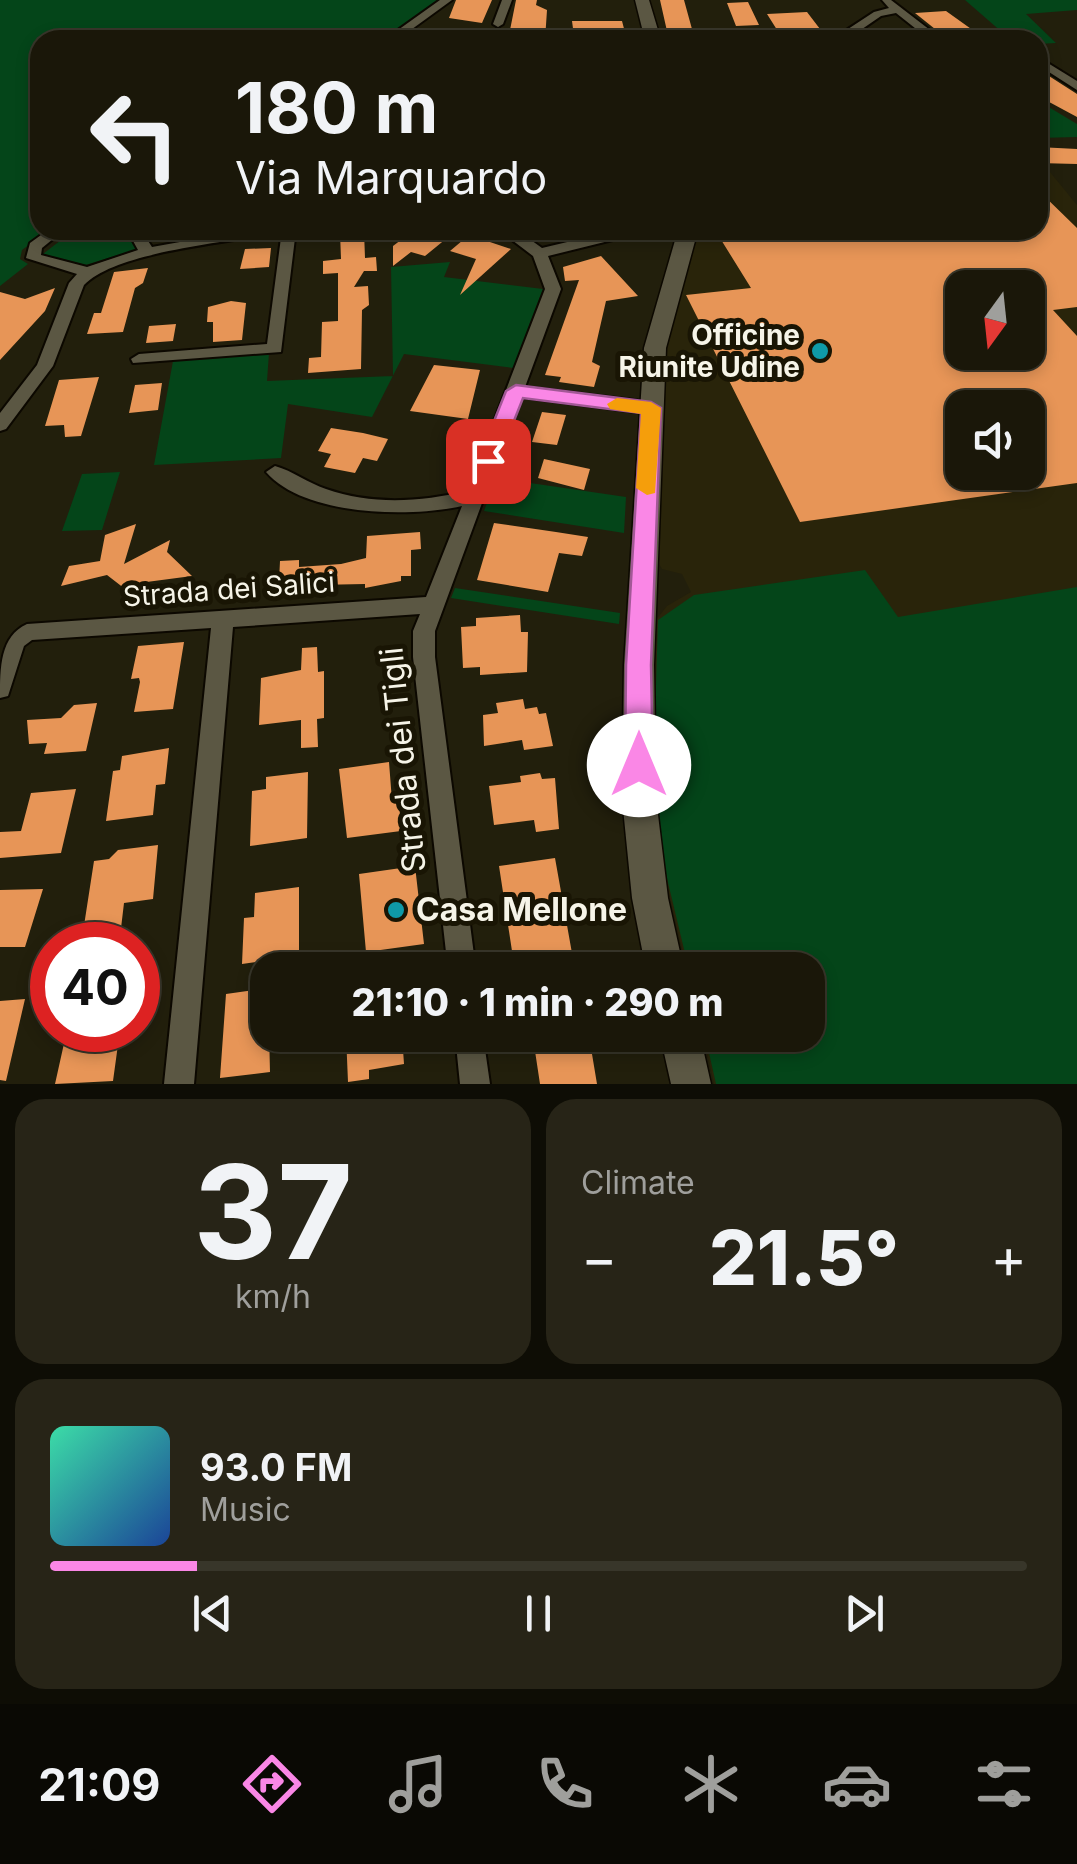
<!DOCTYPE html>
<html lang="en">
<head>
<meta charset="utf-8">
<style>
	body { margin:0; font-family:Inter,sans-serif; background:#272417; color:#f1f3f6; height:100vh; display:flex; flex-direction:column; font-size:38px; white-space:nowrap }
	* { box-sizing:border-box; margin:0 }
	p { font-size:32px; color:#9f9f9c }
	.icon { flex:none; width:55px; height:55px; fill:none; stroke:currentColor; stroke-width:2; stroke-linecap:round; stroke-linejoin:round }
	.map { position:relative; height:1084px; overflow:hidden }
	.side { display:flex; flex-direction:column; gap:15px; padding:15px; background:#0e0d05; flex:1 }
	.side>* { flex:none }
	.guide { position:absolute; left:30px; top:30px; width:1018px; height:210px; border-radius:30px; box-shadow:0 5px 15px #0003,0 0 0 2px #38362a; background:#1a1709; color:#f1f3f6; overflow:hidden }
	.needle { width:65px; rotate:195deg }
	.buttons { position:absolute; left:945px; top:270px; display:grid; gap:20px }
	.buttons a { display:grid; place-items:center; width:100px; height:100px; border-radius:20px; background:#1a1709; box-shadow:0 5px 15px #0003,0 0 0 2px #38362a; font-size:50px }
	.speed { position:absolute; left:30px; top:922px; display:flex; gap:20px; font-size:50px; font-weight:700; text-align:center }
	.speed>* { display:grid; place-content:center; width:130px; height:130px; border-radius:50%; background:#1a1709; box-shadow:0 5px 15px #0003,0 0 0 2px #38362a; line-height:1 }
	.speed .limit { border:15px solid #d22; background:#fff; color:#111 }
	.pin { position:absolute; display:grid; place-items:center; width:85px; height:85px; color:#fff; margin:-42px; border-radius:20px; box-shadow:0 5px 15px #0006 }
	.me { position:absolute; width:110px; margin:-55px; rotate:0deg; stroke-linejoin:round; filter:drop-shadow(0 0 8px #0008) }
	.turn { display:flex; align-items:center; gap:35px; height:210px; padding:0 40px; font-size:45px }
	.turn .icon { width:130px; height:130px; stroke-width:2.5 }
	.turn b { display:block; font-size:70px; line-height:85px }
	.big { font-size:75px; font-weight:800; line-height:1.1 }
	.side .card { flex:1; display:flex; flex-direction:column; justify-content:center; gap:15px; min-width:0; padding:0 35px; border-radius:30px; background:#272417 }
	.side .dial { align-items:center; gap:0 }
	.dial b { font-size:130px; line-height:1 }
	.song { display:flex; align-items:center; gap:30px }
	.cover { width:120px; height:120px; border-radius:15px; background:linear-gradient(135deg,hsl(160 70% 55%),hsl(220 70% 35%)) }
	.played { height:10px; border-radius:5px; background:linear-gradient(90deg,#fa87e6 15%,#38362a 15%) }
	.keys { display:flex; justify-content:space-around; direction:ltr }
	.heat { display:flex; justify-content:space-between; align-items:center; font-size:55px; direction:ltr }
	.side .tiles { flex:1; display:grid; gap:15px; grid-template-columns:1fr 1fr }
	.card:last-child { grid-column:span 2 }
	.trip { position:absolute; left:250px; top:952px; width:575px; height:100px; border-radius:30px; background:#1a1709; box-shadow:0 5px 15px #0003,0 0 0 2px #38362a; font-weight:800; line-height:100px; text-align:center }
	.tabs { display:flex; height:160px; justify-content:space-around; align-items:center; background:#0a0904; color:#9f9f9c }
	.tabs .icon { width:70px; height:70px }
	.tabs .on { color:#fa87e6 }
	.tabs b { font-size:45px; color:#f1f3f6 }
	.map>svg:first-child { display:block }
	.built { fill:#29240a; fill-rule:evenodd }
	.green { fill:#044519 }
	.building { fill:#e79557; fill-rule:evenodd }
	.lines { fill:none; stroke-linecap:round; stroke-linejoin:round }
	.street-casing { stroke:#0c0800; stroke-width:4 }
	.secondary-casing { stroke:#0c0800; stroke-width:3 }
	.street { fill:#5b5743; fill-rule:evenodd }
	.secondary { fill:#5b5743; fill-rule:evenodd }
	.route { fill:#fa87e6; stroke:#a25896; stroke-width:2.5 }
	.slow { fill:#f59e0b }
	.culture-dot { fill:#0f9aa8; stroke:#191504; stroke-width:4 }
	.labels { text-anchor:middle; stroke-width:10; stroke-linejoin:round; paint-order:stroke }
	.poi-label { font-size:28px; font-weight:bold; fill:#f6f4e8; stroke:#191504; text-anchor:end }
	.street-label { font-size:28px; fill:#f6f4e8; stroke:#191504 }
	.near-street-label { font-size:32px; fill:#f6f4e8; stroke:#191504 }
	.near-poi-label { font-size:32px; font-weight:bold; fill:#f6f4e8; stroke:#191504; text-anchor:start }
</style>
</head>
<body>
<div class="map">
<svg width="1077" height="1084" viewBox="0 0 1077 1084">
	<rect width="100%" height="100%" fill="#221f0c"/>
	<path class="built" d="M1038 166H1045L1077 205V1084H714L703 1035H808V970H687L651 817 656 620 667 606 691 592 682 574 662 569 654 555 664 347 699 230H1038ZM962 288H1028V352H962ZM962 408H1028V472H962Z"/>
	<path class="green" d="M0 0H439L384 40H40V230H49L22 250 20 259 28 264 0 286Z
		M965 0H1077V10L1026 14 1056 43 1038 44V40H1011Z
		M1042 103 1077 124V137L1038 138V104Z
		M74 230H128L138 249 86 265 43 254Z
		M450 262 444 277 543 289 513 368 404 354 372 417 288 404 281 458 154 465 173 361 269 353 267 381 393 376 391 267Z
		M120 472 102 530 62 531 82 474Z
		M496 478 626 497 624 533 484 511Z
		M865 570 898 617 1077 587V1084H716L705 1035H808V970H689L652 816 658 620 694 595Z
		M455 588 620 613 619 624 451 598Z"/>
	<path class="building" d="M456 0H492L482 23 449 18Z
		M516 0H537L536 5 547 10 545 40H508Z
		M660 0H684L695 40H669Z
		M748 2 759 25 736 26 727 3Z
		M946 11 974 31 940 33 915 13Z
		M807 12 820 29 816 31 779 33 767 14Z
		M572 21H622L627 40 574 36Z
		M1038 69 1077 94V117L1038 96Z
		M1038 147 1077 149V164L1038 163Z
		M1038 190 1077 228V307L1053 310 1077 336V483L800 522 686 295 751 288 715 230H1038ZM962 288H1028V352H962ZM962 408H1028V472H962Z
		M414 230 447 238 425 256 411 252 393 266V246Z
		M364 231 365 258 376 257 377 271H364L354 287 368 286 369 305 362 310 361 369 308 373 309 358 321 357 322 322 338 321V273L323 274V261L341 259 340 232Z
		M469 235 511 249 460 295 476 259 450 251Z
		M271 248 269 267 240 269 245 249Z
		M601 256 638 296 606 301 592 362 600 366 594 387 559 382 561 377 545 375 579 280 565 281 563 267Z
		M148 268 143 283 135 288 123 332 87 334 94 313H101L114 272Z
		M55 288 45 311 0 360V292L25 299Z
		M231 301 246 303 242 340 213 342V322H207L208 307Z
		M176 324 173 341 146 343 149 326Z
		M434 365 480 370 468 419 410 411Z
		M99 377 81 436 65 437 64 425 45 426 59 380Z
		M162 383 158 410 129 413 135 385Z
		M542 412 566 415 557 445 532 442Z
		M331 428 363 433 388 439 377 461 363 458 355 473 324 467 331 454 318 451Z
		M544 459 590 469 584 490 538 478Z
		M494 523 556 532 588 537 582 556 559 553 548 592 477 580Z
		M136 524 124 564 170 540 167 552 192 576 139 583 129 592 107 575 61 586 69 566 100 561 105 535Z
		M420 532 421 549 411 550V576H401V581L365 588V584L315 585 298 569V580L279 581 280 561 299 560V567L341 564 366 558 367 536Z
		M520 615 521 632H528L527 672 480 675V667L463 668 461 627 476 626V618Z
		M184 642 173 709 134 712 140 682 139 678 131 679 138 646Z
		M317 647 318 672 324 671V718L317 719 318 747 301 748V720L259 725 261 678 301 670 302 648Z
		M523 699 525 709 537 707 539 714 546 713 553 746 524 750 522 740 484 746 483 715 498 713 496 703Z
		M97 703 86 751 44 754 47 743 29 744 27 720 61 718 74 705Z
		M169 748 165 784 156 785 153 815 106 821 113 771 120 770 122 756Z
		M389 762 392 801 399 800 401 831 347 838 339 769Z
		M308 772 307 838 250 846 252 791 266 789V777Z
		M540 773 542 779 555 778 559 829 536 832 534 820 494 825 489 786 521 782 520 776Z
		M76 789 61 853 0 858V832L21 831 31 793Z
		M158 845 153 899 124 903 119 945H81L94 861 109 859 118 850Z
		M555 858 575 970H508L505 952 512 951 499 866Z
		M415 866 424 944 366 952 359 874Z
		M299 887V956L242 964 244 918 254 917 255 893Z
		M43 889 25 947H0V890Z
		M268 988 270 1072 220 1078 226 994Z
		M25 999 6 1081 0 1080V1001Z
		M67 1030H120L113 1081 55 1084Z
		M346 1035H402L404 1064 369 1070V1079L348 1082Z
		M590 1042 597 1084H540L535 1051Z"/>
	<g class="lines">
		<defs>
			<path id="street" d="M440 0H452L397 40H384Z
				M502 0H512L503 24 498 27 493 24Z
				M882 0H891L943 40H930L896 13 881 16 852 36 798 40 845 31 874 12 889 8Z
				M1038 57 1077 81V90L1038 65Z
				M48 230H64L42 248 41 255 87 267 138 250 127 230H141L152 247 247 230H278L271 234C224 243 116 252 84 285L53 366 6 429 0 431V413L37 365 69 283 77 274 26 258 30 243Z
				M282 230H296L281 352 133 363 131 359 139 354 267 344Z
				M499 230H517L542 248 618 230H639L637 234 548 256 561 289 525 387 651 402 660 408 651 414 521 397 435 631V657L476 970H448L413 657V631L420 614 233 627 194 1084H164L211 628 32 640 24 646 8 696 0 698C0 668 0 636 27 624L426 597 462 506C409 518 304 516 266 472L275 466C293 471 308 483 326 489 371 505 421 502 467 491L545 289 533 256Z
				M455 1035H483L490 1084H460Z"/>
			<path id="secondary" d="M635 0H649L661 40H645Z
				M678 230H698L666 348 654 665 656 798 668 898 684 970H646L632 898 622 798 624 665 644 348Z
				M660 1035H700L711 1084H671Z"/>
		</defs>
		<use href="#street" class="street-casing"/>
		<use href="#secondary" class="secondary-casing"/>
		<use href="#street" class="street"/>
		<use href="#secondary" class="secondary"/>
	</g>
	<path class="route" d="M516 385 651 402 661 408 651 665 653 765 649 773H629L625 765 626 665 641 413 523 398 496 466H481L478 461 506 391Z"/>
	<path class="slow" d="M617 398 651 402 661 408 655 493 647 495 636 488 641 414 610 409 607 404Z"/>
	<g class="culture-dot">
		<circle cx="820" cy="351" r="10"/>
		<circle cx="396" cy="910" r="10"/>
	</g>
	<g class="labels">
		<g class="poi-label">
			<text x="800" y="345">Officine<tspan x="800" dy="32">Riunite Udine</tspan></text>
		</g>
		<g class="street-label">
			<text transform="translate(229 589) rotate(-4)" y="10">Strada dei Salici</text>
		</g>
		<g class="near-street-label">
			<text transform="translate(403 760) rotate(-96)" y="11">Strada dei Tigli</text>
		</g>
		<g class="near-poi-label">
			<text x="416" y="921">Casa Mellone</text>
		</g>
	</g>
</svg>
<div class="buttons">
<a><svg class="needle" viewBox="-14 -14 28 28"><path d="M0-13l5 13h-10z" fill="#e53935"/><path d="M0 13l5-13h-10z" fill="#9f9f9c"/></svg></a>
<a><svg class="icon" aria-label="sound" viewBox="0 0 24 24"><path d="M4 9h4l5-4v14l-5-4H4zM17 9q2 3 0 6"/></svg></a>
</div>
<div class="speed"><div class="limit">40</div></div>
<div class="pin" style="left:488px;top:461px;background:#d93025"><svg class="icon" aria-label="arrive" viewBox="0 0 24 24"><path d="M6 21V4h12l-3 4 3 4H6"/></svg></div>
<svg class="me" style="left:639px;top:765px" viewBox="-20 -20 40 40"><circle r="19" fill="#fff"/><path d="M0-13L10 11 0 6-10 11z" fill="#fa87e6"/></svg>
<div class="trip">21:10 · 1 min · 290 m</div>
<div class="guide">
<div class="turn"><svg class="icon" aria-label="left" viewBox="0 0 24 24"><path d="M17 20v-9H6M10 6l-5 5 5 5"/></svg><div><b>180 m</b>Via Marquardo</div></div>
</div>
</div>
<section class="side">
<div class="tiles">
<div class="card dial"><b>37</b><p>km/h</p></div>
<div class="card"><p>Climate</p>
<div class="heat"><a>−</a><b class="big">21.5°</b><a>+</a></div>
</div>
<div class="card">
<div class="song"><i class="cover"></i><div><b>93.0 FM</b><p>Music</p></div></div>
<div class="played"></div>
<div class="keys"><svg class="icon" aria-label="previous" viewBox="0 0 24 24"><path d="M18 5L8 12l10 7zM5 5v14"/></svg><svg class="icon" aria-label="pause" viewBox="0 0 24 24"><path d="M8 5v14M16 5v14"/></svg><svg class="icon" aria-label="next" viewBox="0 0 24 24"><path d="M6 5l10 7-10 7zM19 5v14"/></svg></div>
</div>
</div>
</section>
<nav class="tabs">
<b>21:09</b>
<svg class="icon on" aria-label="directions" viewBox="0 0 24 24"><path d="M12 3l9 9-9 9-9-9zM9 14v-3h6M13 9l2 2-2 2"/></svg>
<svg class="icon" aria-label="music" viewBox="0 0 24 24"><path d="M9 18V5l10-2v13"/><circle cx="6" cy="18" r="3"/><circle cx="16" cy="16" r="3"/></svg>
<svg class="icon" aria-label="phone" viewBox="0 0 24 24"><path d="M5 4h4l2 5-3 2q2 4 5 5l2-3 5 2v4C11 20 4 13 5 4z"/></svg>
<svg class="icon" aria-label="climate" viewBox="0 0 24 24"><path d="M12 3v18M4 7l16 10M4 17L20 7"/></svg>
<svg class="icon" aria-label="car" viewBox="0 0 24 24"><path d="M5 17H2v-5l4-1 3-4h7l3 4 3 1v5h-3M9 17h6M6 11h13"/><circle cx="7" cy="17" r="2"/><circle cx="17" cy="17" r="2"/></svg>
<svg class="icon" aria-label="filters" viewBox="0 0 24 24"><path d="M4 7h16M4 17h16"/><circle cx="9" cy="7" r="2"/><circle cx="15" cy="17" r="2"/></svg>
</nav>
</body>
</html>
